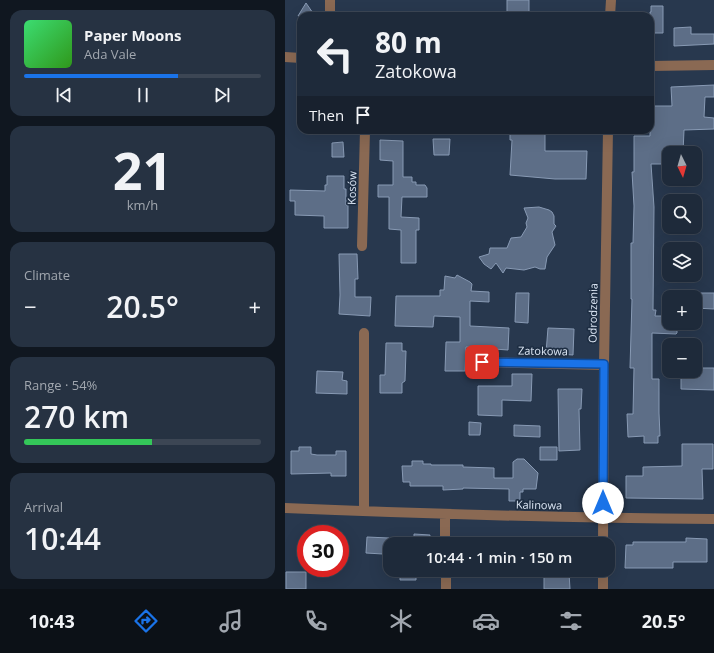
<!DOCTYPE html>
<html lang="en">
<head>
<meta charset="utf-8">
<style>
	body { margin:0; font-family:"Open Sans",sans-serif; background:#263242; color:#f1f3f6; height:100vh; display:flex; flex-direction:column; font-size:15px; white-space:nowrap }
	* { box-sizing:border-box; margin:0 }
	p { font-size:13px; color:#a1a7af }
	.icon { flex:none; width:22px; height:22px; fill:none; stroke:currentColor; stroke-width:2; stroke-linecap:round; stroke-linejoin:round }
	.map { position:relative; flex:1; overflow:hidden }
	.sheet { display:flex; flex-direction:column; gap:10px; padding:10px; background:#101720; width:285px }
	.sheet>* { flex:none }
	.hud { position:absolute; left:12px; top:12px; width:357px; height:122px; border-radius:12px; box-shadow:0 4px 16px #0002,0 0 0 1px #3c4654; background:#1e2a3a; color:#f1f3f6; overflow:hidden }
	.needle { width:26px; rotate:175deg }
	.controls { position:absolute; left:377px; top:146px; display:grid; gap:8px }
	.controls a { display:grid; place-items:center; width:40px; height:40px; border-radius:8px; background:#1e2a3a; box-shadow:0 4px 16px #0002,0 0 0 1px #3c4654; font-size:20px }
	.speed { position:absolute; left:12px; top:525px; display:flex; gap:8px; font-size:20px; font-weight:700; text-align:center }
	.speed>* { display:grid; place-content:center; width:52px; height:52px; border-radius:50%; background:#1e2a3a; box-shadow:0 4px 16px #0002,0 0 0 1px #3c4654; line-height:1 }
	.speed .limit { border:6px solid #d22; background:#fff; color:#111 }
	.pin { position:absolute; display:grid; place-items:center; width:34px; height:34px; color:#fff; margin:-17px; border-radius:8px; box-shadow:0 2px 6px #0006 }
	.me { position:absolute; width:44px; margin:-22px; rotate:0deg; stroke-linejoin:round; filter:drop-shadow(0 0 3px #0008) }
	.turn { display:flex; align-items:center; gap:14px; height:84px; padding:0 12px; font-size:18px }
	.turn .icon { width:52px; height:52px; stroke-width:2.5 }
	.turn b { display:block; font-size:28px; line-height:34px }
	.then { display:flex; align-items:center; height:38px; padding:0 12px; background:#0003; gap:8px; font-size:15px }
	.big { font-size:30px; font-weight:600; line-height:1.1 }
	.sheet .tile { flex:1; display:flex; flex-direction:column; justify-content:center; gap:6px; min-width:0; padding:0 14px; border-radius:12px; background:#263242 }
	.sheet .dial { align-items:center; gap:0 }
	.dial b { font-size:52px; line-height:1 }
	.song { display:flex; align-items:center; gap:12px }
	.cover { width:48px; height:48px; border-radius:6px; background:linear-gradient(135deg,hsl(140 70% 55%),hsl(110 70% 35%)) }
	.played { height:4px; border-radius:2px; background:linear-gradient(90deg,#1a73e8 65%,#3c4654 65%) }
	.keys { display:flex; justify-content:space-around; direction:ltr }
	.heat { display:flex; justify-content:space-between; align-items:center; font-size:22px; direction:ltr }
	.charge { height:6px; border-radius:3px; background:linear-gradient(90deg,#34c759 54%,#3c4654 0) }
	.trip { position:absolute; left:98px; top:537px; width:232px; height:40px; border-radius:12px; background:#1e2a3a; box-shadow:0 4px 16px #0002,0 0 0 1px #3c4654; font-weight:600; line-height:40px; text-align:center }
	.tab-bar { display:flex; height:64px; justify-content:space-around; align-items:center; background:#0c1117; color:#a1a7af }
	.tab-bar .icon { width:28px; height:28px }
	.tab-bar .active { color:#1a73e8 }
	.tab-bar b { font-size:18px; color:#f1f3f6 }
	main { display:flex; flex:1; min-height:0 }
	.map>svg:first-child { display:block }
	.building { fill:#5d6e87; stroke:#889ab4 }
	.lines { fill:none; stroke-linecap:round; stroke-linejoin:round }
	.minor { stroke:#8a6953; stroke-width:10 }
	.route-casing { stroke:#114b97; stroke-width:10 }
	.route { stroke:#1a73e8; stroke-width:7 }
	.labels { text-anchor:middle; stroke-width:3.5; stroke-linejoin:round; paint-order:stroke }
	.street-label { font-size:11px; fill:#dde7f5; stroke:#1e2e43 }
</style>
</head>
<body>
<main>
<section class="sheet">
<div class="tile">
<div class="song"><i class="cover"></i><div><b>Paper Moons</b><p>Ada Vale</p></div></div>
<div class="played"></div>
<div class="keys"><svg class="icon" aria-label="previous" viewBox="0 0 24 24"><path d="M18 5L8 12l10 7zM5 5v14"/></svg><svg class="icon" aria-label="pause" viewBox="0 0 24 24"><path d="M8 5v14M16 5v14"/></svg><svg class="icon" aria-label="next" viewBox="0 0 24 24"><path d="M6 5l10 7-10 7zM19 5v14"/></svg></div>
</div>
<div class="tile dial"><b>21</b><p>km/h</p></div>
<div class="tile"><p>Climate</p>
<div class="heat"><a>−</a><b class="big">20.5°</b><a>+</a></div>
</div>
<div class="tile"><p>Range · 54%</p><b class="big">270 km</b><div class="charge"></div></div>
<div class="tile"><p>Arrival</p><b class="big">10:44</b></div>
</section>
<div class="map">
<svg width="429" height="589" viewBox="0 0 429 589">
	<rect width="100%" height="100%" fill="#28384e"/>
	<path class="building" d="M222 0H244V12H222Z
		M21 3 30 16H13Z
		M366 6H378V33H365V12H366Z
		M406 27V34H429V44L389 46V28Z
		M429 85V97H420L419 117 429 118V129L399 130 398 153H384V164H366L369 207 368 310H371L370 316H384V323H392V333L391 334 367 333V379H374V413L375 436H373V443H359V436L343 437 342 414H348L349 368H345L347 299H346V243H348L349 206 347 172H349V136H365V106H387L386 87Z
		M225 130H260V151H302L301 179H270L225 175 227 140H225Z
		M148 139H165L164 155H149Z
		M95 140 118 141V177H127V182H131V185H140L142 188V197H117L116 217 134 218V230H131V263H116V230L104 229V197H93V185H108V161L95 160Z
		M58 142 59 157H47V143Z
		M42 176H59V189H61V205H63V228H39V216L10 215V201H5V190L40 191V185H42Z
		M254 207 264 210 267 212 269 216V224L271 226 267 232 270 245 262 257 260 269H255L250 267 239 270 221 268 218 273 211 263 206 269 199 264 194 257 204 254 205 248H222L226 238 236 237 242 227 241 223 243 218 239 208Z
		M54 254H72L73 279H70V297H86L85 316 54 314 55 295Z
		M172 275 185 282 187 284 186 291 204 292V302L185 301V326L224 328 223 350 181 347 180 371H160L161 342H175V317L149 316 148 327 110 326 111 296H155V290H159L160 276 170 278Z
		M231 293H244L243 323 230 322Z
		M410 293H429V309L410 308Z
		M263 328 289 329 288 355 261 353Z
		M101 343H117V351H121L120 381 117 383V393H95V375H100Z
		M410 368H429V390L396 389V371H410Z
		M32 371 58 372 57 380 62 381V394L31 393Z
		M227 374H247L246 401 217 400V416L193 415V386H227Z
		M273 389H297L296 409H294L295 450 274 451Z
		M184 422 196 423 195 435H184Z
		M229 425 255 426V437L229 436Z
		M397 444H428V469H417L418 499 341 498V476H358V467L397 466Z
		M14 447H26V454L32 455H51V451H61V476H46V473L6 474V451H14Z
		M255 447H272V460H255Z
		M232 459H239L253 473 251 489H238V492H235V501H224V489L178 488V489L158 490V486H125V482H118L117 466H127V461H138V464H146V465H178V467L209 468V478H228V462Z
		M129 534 145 535 144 544H129Z
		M82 537 104 538V551H98V554L81 553Z
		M401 538 422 539V562H388V568H340L341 545H348V542H401Z
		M115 570H131V580H115Z
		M1 572H21V589H1Z
		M259 573H284L285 589H259Z"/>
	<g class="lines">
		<path class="minor" d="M45 16V0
			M325 16 326 0
			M0 57 16 58
			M365 66 429 65
			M77 246 80 130
			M79 333V511
			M197 362 319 365
			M0 508C143 514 286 518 429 519
			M160 515V544
			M318 544 319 365 323 130
			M161 570V589
			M318 570V589"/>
	</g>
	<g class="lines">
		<defs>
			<path id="route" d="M197 362 319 364 318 503"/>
		</defs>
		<use href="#route" class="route-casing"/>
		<use href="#route" class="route"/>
	</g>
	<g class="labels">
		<g class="street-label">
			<text transform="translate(67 188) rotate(-88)" y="4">Kosów</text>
			<text transform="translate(308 313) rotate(-89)" y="4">Odrodzenia</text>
			<text transform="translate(258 351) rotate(1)" y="4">Zatokowa</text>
			<text transform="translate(254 505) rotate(1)" y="4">Kalinowa</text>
		</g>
	</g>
</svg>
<div class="controls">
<a><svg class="needle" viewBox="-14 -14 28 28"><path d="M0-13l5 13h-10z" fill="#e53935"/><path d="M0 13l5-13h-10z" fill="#a1a7af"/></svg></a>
<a><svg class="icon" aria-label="search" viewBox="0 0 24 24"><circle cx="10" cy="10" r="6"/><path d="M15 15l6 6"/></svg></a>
<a><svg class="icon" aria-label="layers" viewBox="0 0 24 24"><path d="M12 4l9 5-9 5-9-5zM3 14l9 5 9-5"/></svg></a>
<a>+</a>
<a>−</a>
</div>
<div class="speed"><div class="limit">30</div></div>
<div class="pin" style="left:197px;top:362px;background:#d93025"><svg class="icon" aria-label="arrive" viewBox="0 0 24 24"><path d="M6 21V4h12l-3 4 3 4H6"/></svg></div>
<svg class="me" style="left:318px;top:503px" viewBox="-20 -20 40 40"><circle r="19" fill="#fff"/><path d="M0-13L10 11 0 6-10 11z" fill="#1a73e8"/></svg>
<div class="trip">10:44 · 1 min · 150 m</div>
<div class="hud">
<div class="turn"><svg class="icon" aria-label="left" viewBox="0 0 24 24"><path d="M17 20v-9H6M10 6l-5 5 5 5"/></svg><div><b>80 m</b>Zatokowa</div></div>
<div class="then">Then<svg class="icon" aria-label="arrive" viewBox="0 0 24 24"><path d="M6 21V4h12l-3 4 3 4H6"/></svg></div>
</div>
</div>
</main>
<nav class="tab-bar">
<b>10:43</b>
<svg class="icon active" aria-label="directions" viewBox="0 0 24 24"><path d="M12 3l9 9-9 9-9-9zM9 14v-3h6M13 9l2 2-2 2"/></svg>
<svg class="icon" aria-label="music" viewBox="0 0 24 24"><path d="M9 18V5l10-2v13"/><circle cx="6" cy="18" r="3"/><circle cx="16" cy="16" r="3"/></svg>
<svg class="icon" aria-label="phone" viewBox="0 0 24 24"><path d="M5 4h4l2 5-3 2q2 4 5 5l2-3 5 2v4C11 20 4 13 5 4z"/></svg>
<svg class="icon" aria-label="climate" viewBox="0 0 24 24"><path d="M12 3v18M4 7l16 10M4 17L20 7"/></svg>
<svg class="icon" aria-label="car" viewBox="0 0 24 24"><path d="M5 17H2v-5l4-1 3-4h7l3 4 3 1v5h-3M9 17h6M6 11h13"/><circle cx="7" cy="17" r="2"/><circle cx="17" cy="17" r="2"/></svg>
<svg class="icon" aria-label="filters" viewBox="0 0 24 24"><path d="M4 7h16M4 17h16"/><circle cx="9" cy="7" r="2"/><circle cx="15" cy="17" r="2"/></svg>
<b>20.5°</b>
</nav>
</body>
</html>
